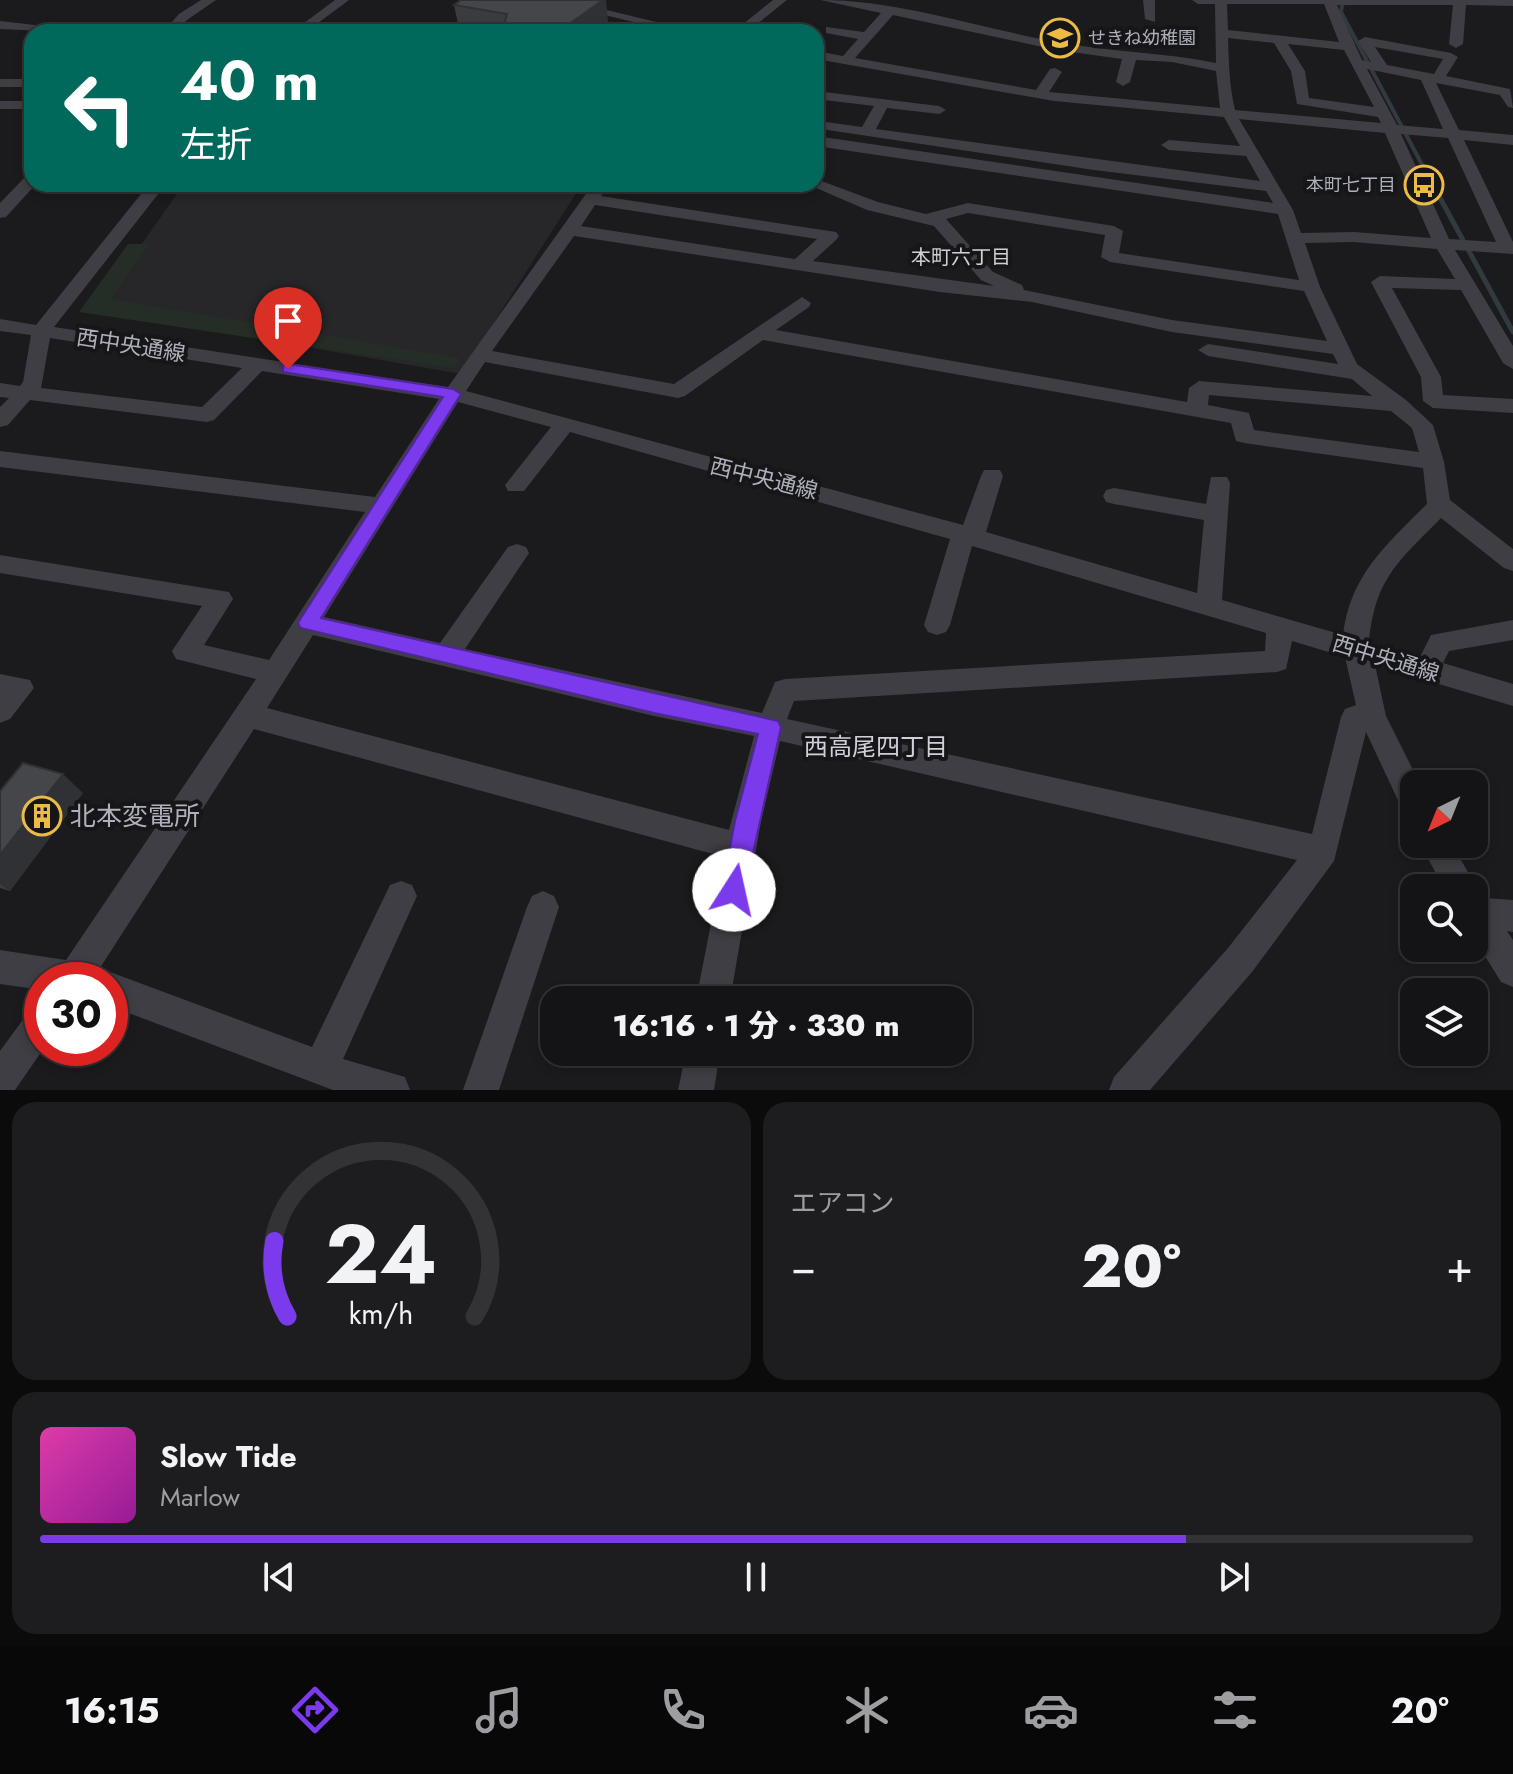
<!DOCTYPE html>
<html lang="ja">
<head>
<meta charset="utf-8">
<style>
	body { margin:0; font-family:Jost,"Noto Sans JP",sans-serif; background:#1d1d1f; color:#f1f3f6; height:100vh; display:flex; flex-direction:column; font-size:30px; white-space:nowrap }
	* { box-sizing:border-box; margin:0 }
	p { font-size:26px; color:#9d9ea1 }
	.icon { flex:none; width:44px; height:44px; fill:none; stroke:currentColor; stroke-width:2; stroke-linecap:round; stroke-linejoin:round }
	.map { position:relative; height:1090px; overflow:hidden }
	.drawer { display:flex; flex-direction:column; gap:12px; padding:12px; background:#0b0b0c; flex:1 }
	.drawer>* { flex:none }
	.top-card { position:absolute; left:24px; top:24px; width:800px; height:168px; border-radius:24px; box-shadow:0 4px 12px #0003,0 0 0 2px #333335; background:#00695c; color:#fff; overflow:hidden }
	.needle { width:52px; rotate:223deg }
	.buttons { position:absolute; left:1400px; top:770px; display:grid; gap:16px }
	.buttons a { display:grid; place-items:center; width:88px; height:88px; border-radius:16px; background:#141416; box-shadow:0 4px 12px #0003,0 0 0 2px #333335; font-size:40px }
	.speed { position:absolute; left:24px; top:962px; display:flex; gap:16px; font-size:40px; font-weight:700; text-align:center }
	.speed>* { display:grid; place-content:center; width:104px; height:104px; border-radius:50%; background:#141416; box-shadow:0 4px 12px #0003,0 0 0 2px #333335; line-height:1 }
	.speed .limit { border:12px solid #d22; background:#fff; color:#111 }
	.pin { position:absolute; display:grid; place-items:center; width:68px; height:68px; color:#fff; margin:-82px -34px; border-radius:50% 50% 50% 0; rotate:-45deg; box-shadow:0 0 8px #0007 }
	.pin .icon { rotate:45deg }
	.me { position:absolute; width:88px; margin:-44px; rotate:10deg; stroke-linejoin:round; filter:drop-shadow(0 0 6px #0008) }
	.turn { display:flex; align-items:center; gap:28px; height:168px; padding:0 24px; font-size:36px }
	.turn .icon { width:104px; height:104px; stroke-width:2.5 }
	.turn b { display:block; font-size:56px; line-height:68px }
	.big { font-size:60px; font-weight:800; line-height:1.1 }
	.drawer .widget { flex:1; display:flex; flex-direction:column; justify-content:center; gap:12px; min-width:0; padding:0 28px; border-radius:24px; background:#1d1d1f }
	.drawer .dial { align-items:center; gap:0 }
	.dial svg { height:208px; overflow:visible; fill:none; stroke:#333335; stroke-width:7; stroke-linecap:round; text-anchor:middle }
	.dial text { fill:#f1f3f6; stroke:none }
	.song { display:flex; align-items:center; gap:24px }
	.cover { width:96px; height:96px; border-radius:12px; background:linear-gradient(135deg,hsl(320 70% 55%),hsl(300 70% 35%)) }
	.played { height:8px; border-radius:4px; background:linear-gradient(90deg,#7c3aed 80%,#333335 80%) }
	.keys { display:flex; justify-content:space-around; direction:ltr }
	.heat { display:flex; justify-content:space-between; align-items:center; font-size:44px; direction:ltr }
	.drawer .tiles { flex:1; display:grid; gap:12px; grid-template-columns:1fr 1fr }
	.widget:last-child { grid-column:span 2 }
	.trip { position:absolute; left:540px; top:986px; width:432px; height:80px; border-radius:24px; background:#141416; box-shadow:0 4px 12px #0003,0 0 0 2px #333335; font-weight:800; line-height:80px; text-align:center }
	.dock { display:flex; height:128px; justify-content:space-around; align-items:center; background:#080809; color:#9d9ea1 }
	.dock .icon { width:56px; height:56px }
	.dock .selected { color:#7c3aed }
	.dock b { font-size:36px; color:#f1f3f6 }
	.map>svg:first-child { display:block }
	.built { fill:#27272a }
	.green { fill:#242d26 }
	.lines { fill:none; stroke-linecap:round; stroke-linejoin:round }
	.stream-far1 { stroke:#313941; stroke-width:4 }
	.stream { stroke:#313941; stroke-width:5 }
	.minor { fill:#3e3e44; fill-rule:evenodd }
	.wall { fill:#3b3c40 }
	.shaded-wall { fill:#303134 }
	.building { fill:#45464a; stroke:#303134; stroke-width:2 }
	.route { fill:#7c3aed; stroke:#51269a; stroke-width:2 }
	.labels { text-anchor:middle; stroke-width:8; stroke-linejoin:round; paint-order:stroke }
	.far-poi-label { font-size:18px; fill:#aeb1bc; stroke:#161518; text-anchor:start }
	.far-neighbourhood-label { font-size:20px; fill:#cfd0d8; stroke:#161518 }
	.street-label { font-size:22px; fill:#aeb1bc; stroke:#161518 }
	.neighbourhood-label { font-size:24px; fill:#cfd0d8; stroke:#161518 }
	.near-poi-label { font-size:26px; fill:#aeb1bc; stroke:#161518; text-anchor:start }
</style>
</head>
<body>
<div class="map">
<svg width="1513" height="1090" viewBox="0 0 1513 1090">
	<rect width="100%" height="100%" fill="#1b1b1d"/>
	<path class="built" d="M184 184H582L461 374 95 310Z"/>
	<path class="green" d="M128 244H149L111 299 460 358 454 368 79 312Z"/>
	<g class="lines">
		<path class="stream-far1" d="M1343 0 1341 12 1428 176"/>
		<path class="stream" d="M1427 174 1513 332"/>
		<path class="minor" d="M201 0H216L187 20 176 32H163L179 14Z
			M335 0H349L306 32H292Z
			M542 0H565L698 32H675Z
			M773 0H787L747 32H733Z
			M820 0C900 0 978 28 1057 42 1109 52 1163 52 1216 63L1215 4H1198L1192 0H1513V6L1466 5 1463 44 1456 48 1449 44 1453 5H1337L1362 60 1371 62 1358 41 1365 37 1451 53 1458 57 1446 76 1510 89 1513 108 1508 107 1500 95 1436 83 1459 130 1513 135V145L1464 140 1513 242V254L1455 250 1513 346V369L1503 363 1461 290 1392 288 1441 377 1443 395 1513 399V413L1433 408 1423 401 1421 377 1371 282 1380 276 1455 279 1437 249 1354 242 1305 243 1320 287 1357 364 1406 400 1433 425 1444 462 1450 500 1513 549V571L1504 568 1441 518C1399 561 1375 578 1369 642L1420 657 1431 635 1513 620V640L1449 651 1443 663 1513 684V706L1375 665 1386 716 1420 784H1414V817L1404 813 1366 732 1334 861 1252 972 1150 1090H1109L1114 1077 1228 948 1297 860 780 741 761 821 730 1000H696L724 857 254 729 98 971 100 976 110 972 312 1047 390 885 401 881 412 885 417 896 343 1059 405 1077 410 1090H333L110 1006V980H42V990L0 984V950L66 960 256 679 176 659 172 651 202 606 0 573V555L229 592 233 599 204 645 269 660 365 512 0 467V451L375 497 439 399 262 371 214 420 207 422 30 400 8 425 0 427V407L9 398 0 397V383L20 386 23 382 31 335 0 331V319L36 325 149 184H166L54 327 448 387 593 184H609L601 196 836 232 839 236 836 240 813 261 994 286 981 280 934 226 867 210 807 184H816V179L878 202 926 214 968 203 1114 226 1123 231 1119 253 1299 280 1278 214 816 146V136L1273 203 1266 191 1094 170 821 129V123L826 122 862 127 874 106 816 99V91L939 106 946 110 939 114 887 108 876 129 1260 181 1246 156 1169 150 1161 145 1169 140 1240 146 1224 117 1054 101 816 59V51L843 56 858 39 826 33V27L864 32 881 13ZM1227 4H1324L1339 42 1228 30ZM893 15 1057 50 1122 59 1116 82 1123 86 1130 82 1136 60 1172 62 1216 71 1220 108 1049 92 1062 72 1055 68 1050 69 1036 90 855 58ZM1228 38 1274 43 1291 71 1297 104 1378 117 1381 123 1235 110C1229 84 1229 63 1228 38ZM1288 44 1344 50 1374 107 1309 98 1305 71ZM1375 47 1443 59 1434 74 1387 65ZM1367 69 1421 80 1443 129 1397 125ZM1239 119 1385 133 1431 238 1354 232 1301 233 1293 210ZM1401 134 1448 138 1496 242 1449 239ZM595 205 817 239 795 259 581 226ZM968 213 1105 235 1101 257 1110 262 1304 291 1327 341 1172 320 1024 290 1022 285 993 272 946 219ZM574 236 940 292 1032 302 1172 332 1333 354 1338 364 1208 344 1198 350 1208 356 1352 379 1372 396 1199 381 1189 388 1187 402 776 330 809 307 811 303 802 297 674 384 492 351ZM50 338 242 368 202 407 41 388ZM763 340 1231 423 1236 441 1244 443 1423 468 1427 504C1387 544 1350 575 1343 635L1222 600 1230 483 1227 477H1211L1206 504 1114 488 1106 490 1103 496 1106 502 1114 504 1204 520 1197 593 986 532 1003 476 1000 470H984L981 476 963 525 466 391 485 362 678 398 685 396ZM1209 395 1391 411 1412 428 1419 452 1254 430 1249 413 1208 405ZM458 402 551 427 505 485 508 491H524L570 432 950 539 924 625 928 632 937 635 946 632 950 625 972 546 1266 633 1265 651 785 679 775 682 762 713 465 649 529 553 526 547 517 544 508 547 440 643 324 617ZM313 635 654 716 754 736 729 830 267 708ZM1292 641 1345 657 1356 705 1345 709 1341 717 1312 834 787 719 794 701 1277 672 1286 669Z
			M1143 0H1155V22L1145 19Z
			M0 21 61 28 67 32 0 29Z
			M0 79H32V87H0Z
			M0 101H32V109H0Z
			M32 174V184H36L6 217 0 218V203L26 176Z
			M0 674 30 680 34 688 10 719 0 723Z
			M1420 844H1452L1477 888 1474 893 1485 898 1513 900V932L1507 931 1513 940V987L1501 982 1474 938V888H1444Z
			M543 891 554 896 559 907 499 1090H463L527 907 532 896Z
			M42 1005V1048H44L15 1090H0V1051L30 1010Z
			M686 1052H720L714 1090H678Z"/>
	</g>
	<path class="wall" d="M454 5 608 22 594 32H478L459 29Z
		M0 791 83 793 10 891 0 888Z"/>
	<path class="shaded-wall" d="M603 0H606L608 22 594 32H558Z
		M63 774 83 793 10 891 0 884V855Z"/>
	<path class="building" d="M461 0H603L558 32H502L507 14 454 5Z
		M23 763 63 774 0 855V791Z"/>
	<path class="route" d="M288 364 453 389 461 394 321 618 778 721 781 727 743 898 734 901 726 898 722 890 735 821 758 734 654 713 301 628 298 623 301 618 443 397 283 372V365Z"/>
	<defs>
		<symbol id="school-ring" viewBox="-11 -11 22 22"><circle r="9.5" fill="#161518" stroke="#ebbc45" stroke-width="1.5"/><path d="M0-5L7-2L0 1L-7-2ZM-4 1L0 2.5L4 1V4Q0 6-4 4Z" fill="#ebbc45"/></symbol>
		<symbol id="bus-ring" viewBox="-11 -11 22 22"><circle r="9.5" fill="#161518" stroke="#ebbc45" stroke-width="1.5"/><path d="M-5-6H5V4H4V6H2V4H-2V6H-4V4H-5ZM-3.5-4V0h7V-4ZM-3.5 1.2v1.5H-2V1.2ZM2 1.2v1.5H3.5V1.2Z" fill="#ebbc45"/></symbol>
		<symbol id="building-ring" viewBox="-11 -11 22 22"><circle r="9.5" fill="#161518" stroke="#ebbc45" stroke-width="1.5"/><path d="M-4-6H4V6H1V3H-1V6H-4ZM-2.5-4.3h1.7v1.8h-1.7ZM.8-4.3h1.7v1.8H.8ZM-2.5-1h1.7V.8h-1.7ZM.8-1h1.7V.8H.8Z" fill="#ebbc45"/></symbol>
	</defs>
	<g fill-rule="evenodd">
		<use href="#school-ring" x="1038" y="16" width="44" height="44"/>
		<use href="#bus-ring" x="1402" y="163" width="44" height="44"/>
		<use href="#building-ring" x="20" y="794" width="44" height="44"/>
	</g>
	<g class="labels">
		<g class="far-poi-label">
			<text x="1088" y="44">せきね幼稚園</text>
			<text x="1396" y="191" text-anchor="end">本町七丁目</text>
		</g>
		<g class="far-neighbourhood-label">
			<text x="961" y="264">本町六丁目</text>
		</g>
		<g class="street-label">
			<text transform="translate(131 345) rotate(9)" y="8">西中央通線</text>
			<text transform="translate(764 478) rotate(14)" y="8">西中央通線</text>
			<text transform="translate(1386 658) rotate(17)" y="8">西中央通線</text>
		</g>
		<g class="neighbourhood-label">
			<text x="876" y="755">西高尾四丁目</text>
		</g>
		<g class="near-poi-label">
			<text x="70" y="825">北本変電所</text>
		</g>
	</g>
</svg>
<div class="buttons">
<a><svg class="needle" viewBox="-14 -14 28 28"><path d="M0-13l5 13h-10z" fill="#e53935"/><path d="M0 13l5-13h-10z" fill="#9d9ea1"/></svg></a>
<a><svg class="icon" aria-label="search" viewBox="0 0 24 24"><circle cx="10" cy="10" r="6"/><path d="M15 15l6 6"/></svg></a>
<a><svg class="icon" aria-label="layers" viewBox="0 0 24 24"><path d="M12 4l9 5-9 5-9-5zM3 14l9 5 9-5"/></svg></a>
</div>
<div class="speed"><div class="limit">30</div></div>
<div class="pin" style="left:288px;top:369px;background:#d93025"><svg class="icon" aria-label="arrive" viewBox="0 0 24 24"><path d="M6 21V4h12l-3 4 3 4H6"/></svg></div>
<svg class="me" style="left:734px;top:890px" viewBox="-20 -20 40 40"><circle r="19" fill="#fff"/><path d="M0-13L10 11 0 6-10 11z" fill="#7c3aed"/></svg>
<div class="trip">16:16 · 1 分 · 330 m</div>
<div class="top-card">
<div class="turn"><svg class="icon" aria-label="left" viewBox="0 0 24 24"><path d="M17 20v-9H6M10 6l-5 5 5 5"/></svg><div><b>40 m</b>左折</div></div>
</div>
</div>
<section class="drawer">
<div class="tiles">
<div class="widget dial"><svg viewBox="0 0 100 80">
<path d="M14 69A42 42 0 1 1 86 69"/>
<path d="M14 69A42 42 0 0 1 9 40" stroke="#7c3aed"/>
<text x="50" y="56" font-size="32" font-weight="700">24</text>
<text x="50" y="72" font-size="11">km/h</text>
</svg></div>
<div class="widget"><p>エアコン</p>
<div class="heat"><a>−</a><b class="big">20°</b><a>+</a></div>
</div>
<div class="widget">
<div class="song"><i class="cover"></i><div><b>Slow Tide</b><p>Marlow</p></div></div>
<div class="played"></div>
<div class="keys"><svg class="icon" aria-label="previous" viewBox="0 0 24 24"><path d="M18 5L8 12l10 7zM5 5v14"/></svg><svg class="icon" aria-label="pause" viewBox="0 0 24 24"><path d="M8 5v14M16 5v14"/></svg><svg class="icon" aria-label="next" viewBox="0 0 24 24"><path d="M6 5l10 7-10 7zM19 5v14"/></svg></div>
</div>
</div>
</section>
<nav class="dock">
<b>16:15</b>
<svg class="icon selected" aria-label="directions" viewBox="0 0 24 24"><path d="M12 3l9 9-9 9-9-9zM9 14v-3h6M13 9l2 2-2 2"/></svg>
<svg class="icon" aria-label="music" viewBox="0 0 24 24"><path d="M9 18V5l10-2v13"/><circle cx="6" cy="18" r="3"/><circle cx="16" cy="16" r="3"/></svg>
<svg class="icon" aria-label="phone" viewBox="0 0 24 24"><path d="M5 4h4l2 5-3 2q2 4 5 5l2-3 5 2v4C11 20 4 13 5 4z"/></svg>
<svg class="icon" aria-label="climate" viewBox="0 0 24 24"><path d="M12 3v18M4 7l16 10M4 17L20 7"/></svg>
<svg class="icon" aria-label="car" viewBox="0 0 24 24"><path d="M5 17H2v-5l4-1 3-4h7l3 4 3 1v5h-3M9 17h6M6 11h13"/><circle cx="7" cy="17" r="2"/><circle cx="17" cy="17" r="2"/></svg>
<svg class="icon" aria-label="filters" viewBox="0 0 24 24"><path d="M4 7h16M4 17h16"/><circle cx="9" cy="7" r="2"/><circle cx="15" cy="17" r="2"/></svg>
<b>20°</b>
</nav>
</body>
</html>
